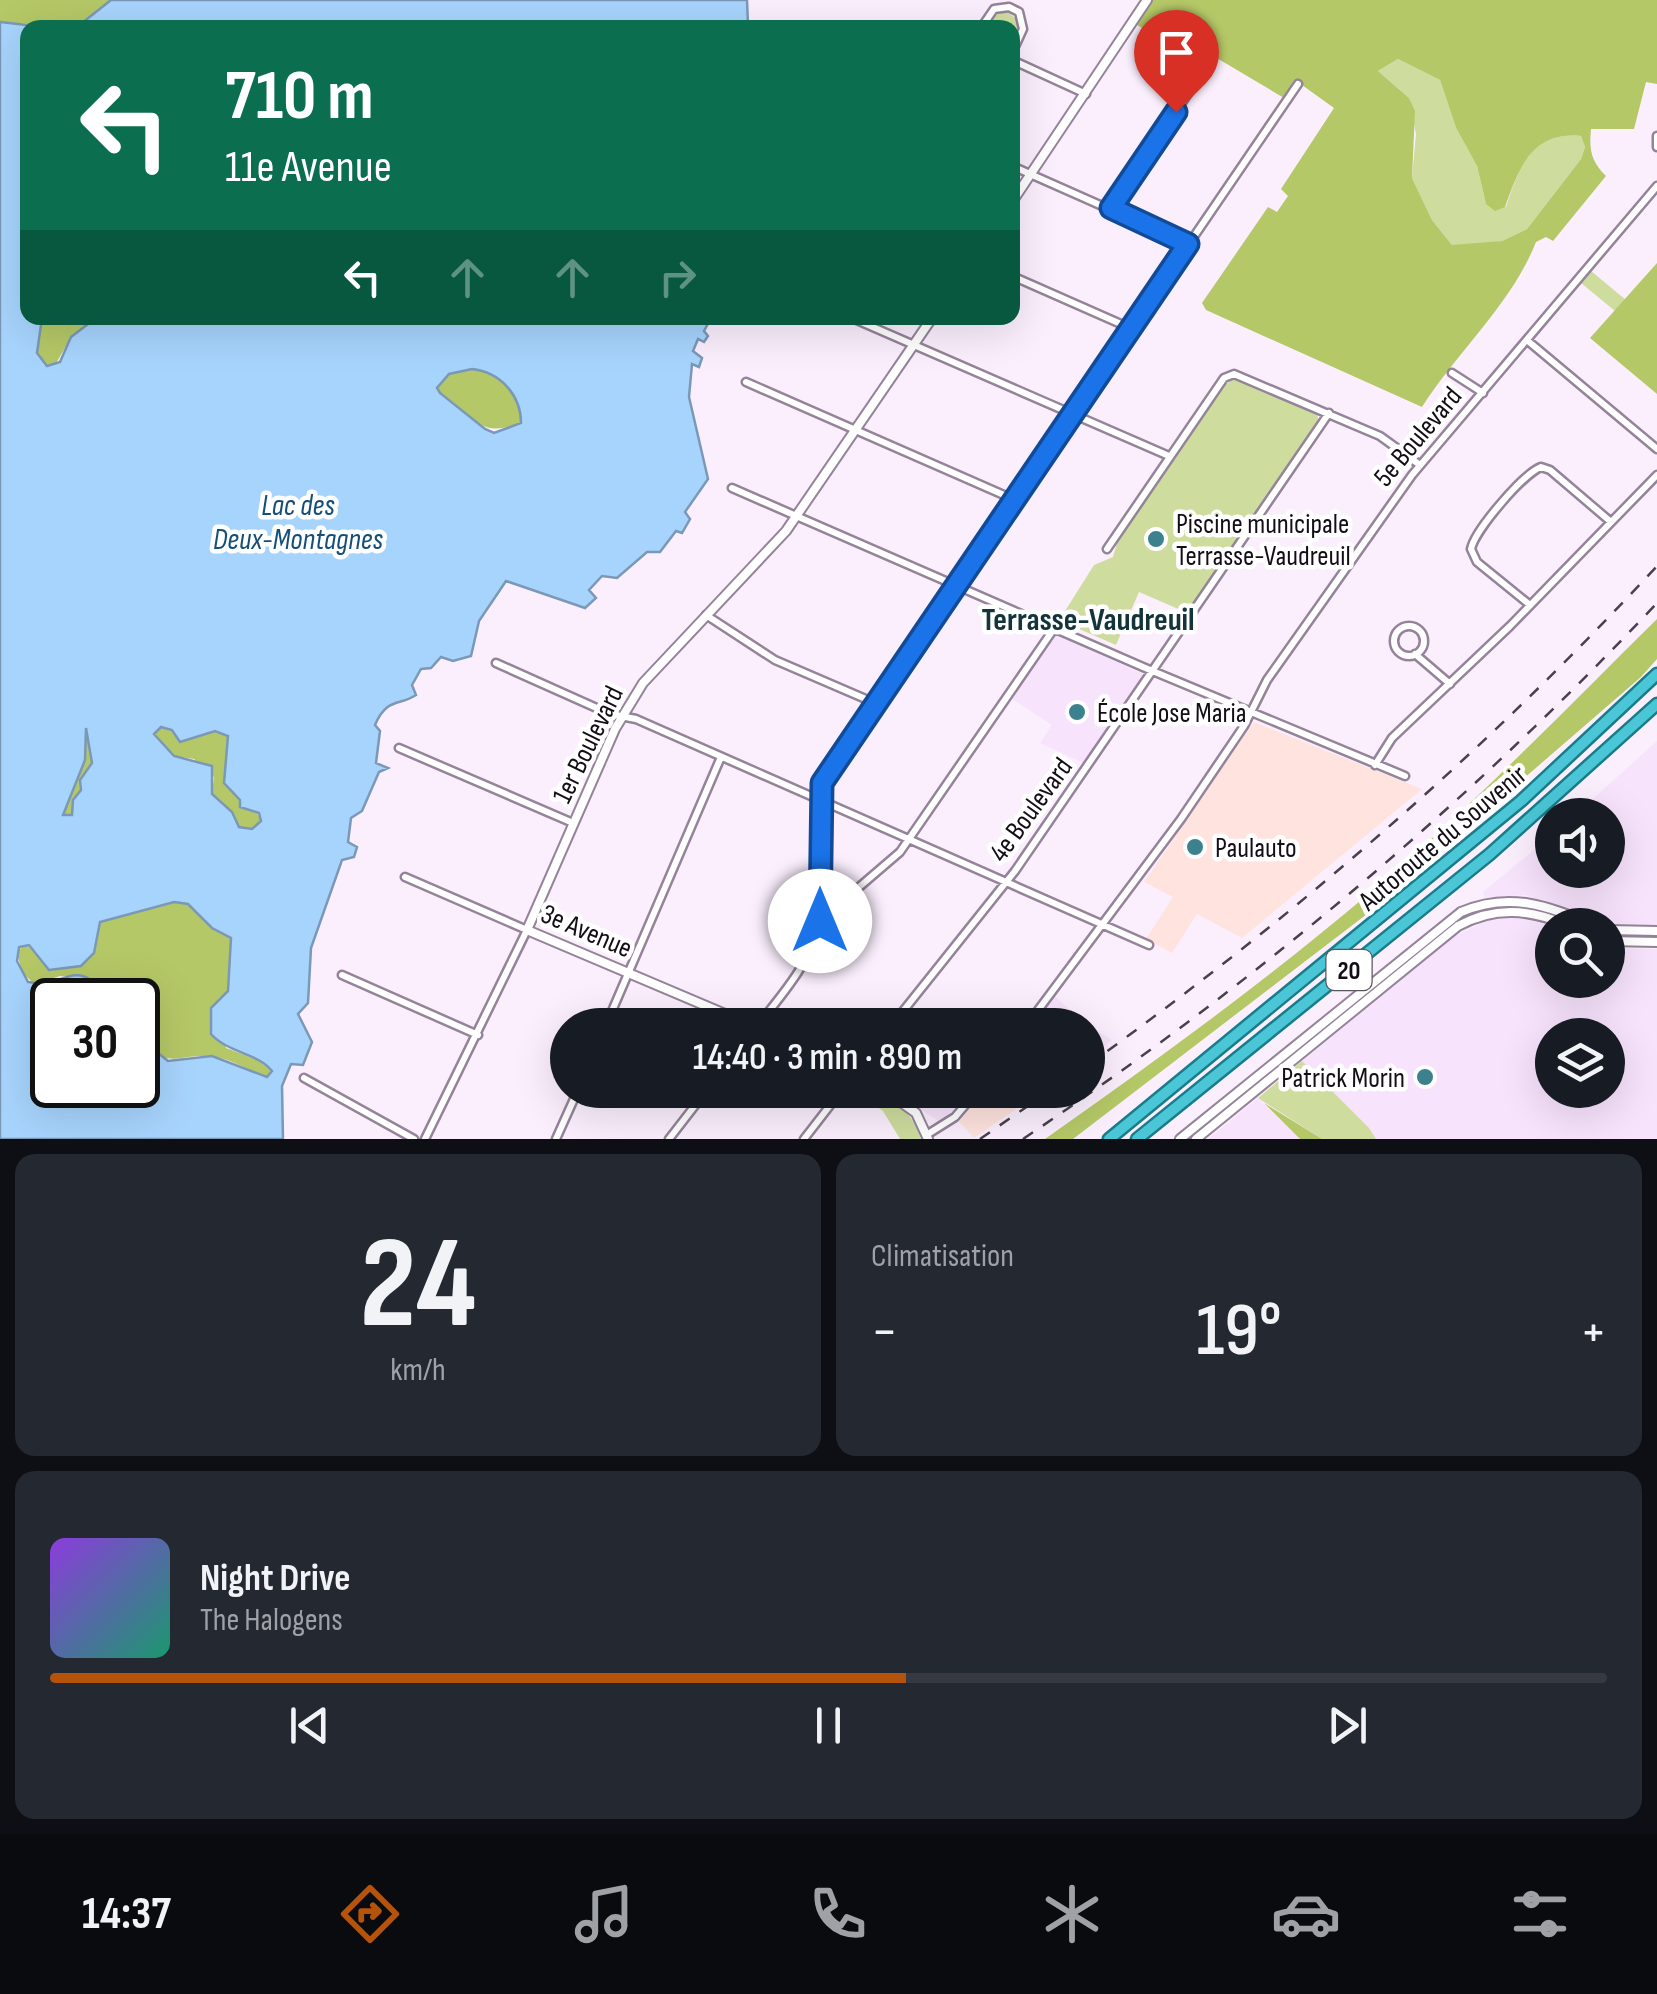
<!DOCTYPE html>
<html lang="fr">
<head>
<meta charset="utf-8">
<style>
	body { margin:0; font-family:"Sofia Sans Condensed",sans-serif; background:#242831; color:#f1f3f6; height:100vh; display:flex; flex-direction:column; font-size:38px; white-space:nowrap }
	* { box-sizing:border-box; margin:0 }
	p { font-size:32px; color:#9ea1a6 }
	.icon { flex:none; width:55px; height:55px; fill:none; stroke:currentColor; stroke-width:2; stroke-linecap:round; stroke-linejoin:round }
	.map { position:relative; height:1139px; overflow:hidden }
	.side { display:flex; flex-direction:column; gap:15px; padding:15px; background:#0d0f14; flex:1 }
	.side>* { flex:none }
	.guide { position:absolute; left:20px; top:20px; width:1000px; height:305px; border-radius:20px; box-shadow:0 10px 40px #0002; background:#0b6e4f; color:#fff; overflow:hidden }
	.buttons { position:absolute; left:1535px; top:798px; display:grid; gap:20px }
	.buttons a { display:grid; place-items:center; width:90px; height:90px; border-radius:50%; background:#171b24; box-shadow:0 10px 40px #0002; font-size:50px }
	.speed { position:absolute; left:30px; top:978px; display:flex; gap:20px; font-size:50px; font-weight:700; text-align:center }
	.speed>* { display:grid; place-content:center; width:130px; height:130px; border-radius:50%; background:#171b24; box-shadow:0 10px 40px #0002; line-height:1 }
	.speed .limit { border:5px solid #111; border-radius:15px; background:#fff; color:#111 }
	.pin { position:absolute; display:grid; place-items:center; width:85px; height:85px; color:#fff; margin:-102px -42px; border-radius:50% 50% 50% 0; rotate:-45deg; box-shadow:0 0 10px #0007 }
	.pin .icon { rotate:45deg }
	.me { position:absolute; width:110px; margin:-55px; rotate:0deg; stroke-linejoin:round; filter:drop-shadow(0 0 8px #0008) }
	.turn { display:flex; align-items:center; gap:35px; height:210px; padding:0 40px; font-size:45px }
	.turn .icon { width:130px; height:130px; stroke-width:2.5 }
	.turn b { display:block; font-size:70px; line-height:85px }
	.lanes { display:flex; align-items:center; height:95px; padding:0 40px; background:#0003; justify-content:center; gap:50px; direction:ltr }
	.lanes .off { opacity:.35 }
	.big { font-size:75px; font-weight:600; line-height:1.1 }
	.side .widget { flex:1; display:flex; flex-direction:column; justify-content:center; gap:15px; min-width:0; padding:0 35px; border-radius:20px; background:#242831 }
	.side .dial { align-items:center; gap:0 }
	.dial b { font-size:130px; line-height:1 }
	.song { display:flex; align-items:center; gap:30px }
	.cover { width:120px; height:120px; border-radius:15px; background:linear-gradient(135deg,hsl(270 70% 55%),hsl(160 70% 35%)) }
	.played { height:10px; border-radius:5px; background:linear-gradient(90deg,#b45309 55%,#363941 55%) }
	.keys { display:flex; justify-content:space-around; direction:ltr }
	.heat { display:flex; justify-content:space-between; align-items:center; font-size:55px; direction:ltr }
	.side .tiles { flex:1; display:grid; gap:15px; grid-template-columns:1fr 1fr }
	.widget:last-child { grid-column:span 2 }
	.trip { position:absolute; left:550px; top:1008px; width:555px; height:100px; border-radius:50px; background:#171b24; box-shadow:0 10px 40px #0002; font-weight:600; line-height:100px; text-align:center }
	.dock { display:flex; height:160px; justify-content:space-around; align-items:center; background:#090b0e; color:#9ea1a6 }
	.dock .icon { width:70px; height:70px }
	.dock .selected { color:#b45309 }
	.dock b { font-size:45px; color:#f1f3f6 }
	.map>svg:first-child { display:block }
	.built { fill:#f7e3fc; fill-rule:evenodd }
	.industrial { fill:#fee3de }
	.green { fill:#cedc9e }
	.forest { fill:#b5c867; fill-rule:evenodd }
	.water { fill:#a7d4fd; stroke:#7b98b7; stroke-width:2.5; fill-rule:evenodd }
	.lines { fill:none; stroke-linecap:round; stroke-linejoin:round }
	.minor-casing { stroke:#95839a; stroke-width:11 }
	.tertiary-casing { stroke:#95839a; stroke-width:12 }
	.trunk-casing { stroke:#197c8b; stroke-width:15 }
	.minor { stroke:#fff; stroke-width:6 }
	.tertiary { stroke:#fff; stroke-width:8 }
	.trunk { stroke:#4ac6d6; stroke-width:10 }
	.rail { stroke:#48414a; stroke-width:2.5; stroke-dasharray:12 12; stroke-linecap:butt }
	.route-casing { stroke:#114b97; stroke-width:25 }
	.route { stroke:#1a73e8; stroke-width:18 }
	.poi-dot { fill:#3c818e; stroke:#fff; stroke-width:4 }
	.labels { text-anchor:middle; stroke-width:9; stroke-linejoin:round; paint-order:stroke }
	.shield { fill:#fff; stroke:#5a565b; stroke-width:2.5 }
	.shield-label { font-size:25px; font-weight:bold; fill:#130d15 }
	.street-label { font-size:28px; fill:#130d15; stroke:#fff }
	.poi-label { font-size:28px; fill:#130d15; stroke:#fff; text-anchor:start }
	.water-label { font-size:30px; font-style:italic; fill:#154e79; stroke:#fff }
	.quarter-label { font-size:32px; font-weight:bold; fill:#13343a; stroke:#fff }
</style>
</head>
<body>
<div class="map">
<svg width="1657" height="1139" viewBox="0 0 1657 1139">
	<rect width="100%" height="100%" fill="#fbeffe"/>
	<path class="built" d="M1056 635 1145 675 1086 764 1040 743 1052 725 1012 699Z
		M1657 741V925L1620 927 1525 895 1485 898 1483 892 1552 835V870H1608V815H1575Z
		M1518 917 1552 926V980H1608V948L1657 949V1139H1376L1302 1061 1455 936 1488 920ZM1552 1035H1608V1090H1552Z
		M1054 996 1090 1026 1112 1040 1092 1056 1088 1050V1025H1057L1042 1013Z
		M891 1090H973L940 1122Z
		M1258 1098 1300 1139H1208Z"/>
	<path class="industrial" d="M1254 722 1422 789 1242 938 1197 914 1172 953 1146 939 1173 897 1144 882Z
		M984 1090H1044L974 1138 959 1122Z"/>
	<path class="green" d="M1005 10 1019 21 1013 43 1012 28H985L992 16Z
		M1398 59 1440 80 1456 128 1477 166 1486 204 1506 207C1519 167 1532 131 1581 136L1585 147 1581 159 1527 229 1502 241 1464 247 1452 245 1432 220 1412 178 1416 134 1409 98 1378 71Z
		M1591 271 1626 300 1615 311 1581 283Z
		M1236 377 1316 411 1319 421 1190 614 1139 592 1116 645 1063 622 1060 619 1094 565 1113 557 1119 536 1221 388Z
		M1302 1061 1369 1128 1376 1139H1322L1258 1098Z
		M853 1090C885 1090 912 1108 921 1139H900L883 1111Z"/>
	<path class="forest" d="M0 0H111L77 27 0 22Z
		M1152 0H1657V84L1646 82 1634 129H1591C1589 150 1591 161 1606 176L1553 241 1546 237 1536 242C1512 303 1457 352 1422 407L1206 310 1202 303 1268 207 1277 212 1288 196 1281 189 1334 108 1295 80 1284 98 1210 54 1203 64 1137 25ZM1398 59 1440 80 1456 128 1477 166 1486 204 1495 211 1505 207C1519 168 1532 131 1581 136L1585 147 1581 159 1527 229 1502 241 1452 245 1432 220 1412 178 1415 111 1409 98 1378 71Z
		M1657 263V394L1590 338Z
		M42 318H96L71 337 54 367 39 361 36 336Z
		M472 369C500 372 521 395 522 423 476 439 478 417 440 393L437 388 448 374Z
		M1657 619V659L1641 677 1367 914 1073 1139H1045C1187 1039 1329 935 1456 816 1525 752 1590 685 1657 619Z
		M86 726 92 763 80 779 81 790 72 815H63L85 760 82 735Z
		M161 727 172 730 180 742 215 731 228 736 225 779C234 793 258 809 261 821L252 829 239 827 232 812 212 794 214 777 194 759 174 756 154 733Z
		M174 902 187 904 212 928 231 938 228 992 218 999 226 1048 266 1063 272 1070 267 1078C251 1071 233 1060 215 1057 178 1051 170 1074 138 1037V1000H114L95 979 60 976 34 984 22 972 17 953 24 944 36 951 45 966C83 959 93 965 100 922Z
		M1264 1103 1322 1139H1300Z"/>
	<path class="water" d="M111 0H747L748 25 77 27Z
		M0 22 45 27 28 28V318H42L37 353 47 366 60 362 71 337 96 318H711L704 331 708 336 704 342 698 339 693 351 702 358 699 367 692 364 689 397 708 479 685 512 690 519 682 533 676 531 660 552H647L617 578 602 576 589 590 596 598 585 608 506 581 479 621 471 656 453 661 441 657 431 668 421 669 412 685 416 695C400 706 387 697 375 725L380 731 376 763 388 768 379 772 362 811 351 818 348 842 357 847 354 857 342 860 311 948 308 1003 298 1014 312 1042 303 1065 291 1064 282 1086 283 1139H0ZM472 369C500 372 521 395 521 423L494 433 485 429 440 393 437 388 449 374ZM161 727 172 730 180 742 215 731 228 736 224 783 240 800V807L259 813 261 821 252 829 239 827 232 812 212 794V766L174 756 154 734ZM86 728 92 763 80 780 81 790 73 800 72 815H63L85 760ZM174 902 188 904 212 928 231 938 228 991 211 1008V1034C228 1053 258 1053 272 1071L267 1077 212 1056 168 1061 138 1037V1085H52V1000H114C70 952 71 990 28 982L17 961 19 947 29 945 49 970 81 966 94 953 100 922Z"/>
	<g class="lines">
		<defs>
			<path id="minor" d="M981 28 994 9 1009 7 1019 12 1023 29 1012 53
				M1012 60 1086 94
				M1657 136V147
				M1012 166 1188 244
				M1111 208 1208 64
				M1012 276 1130 328
				M852 318 1169 456
				M1528 341 1657 449
				M1452 373 1483 393
				M746 382 1013 499
				M732 488 1143 667 1405 776
				M1107 549 1224 378 1234 374 1380 436 1420 465
				M1530 605 1477 562 1471 549C1475 530 1523 474 1541 467L1550 470 1611 522
				M706 615 775 660 875 703
				M1394 641a15 15 0 1 1 30 0a15 15 0 1 1-30 0Z
				M1415 654 1450 684
				M496 663 610 714 636 719 1149 945
				M399 748 573 823
				M1375 765 1392 738 1510 626 1657 475
				M405 877 527 930 425 1139
				M820 915 830 912 900 852 1051 633V626
				M342 975 478 1035
				M606 1025 721 757
				M758 1025C781 996 811 962 819 925 830 875 804 816 830 770L1298 84
				M892 1025 1015 871 1329 413
				M1027 1025 1181 819 1244 726 1267 680 1412 475 1657 186
				M304 1078 414 1139
				M928 1134 955 1117 978 1090
				M556 1139 578 1090
				M669 1139 707 1090
				M804 1139 842 1090"/>
			<path id="tertiary" d="M1012 202 1147 0
				M1608 930 1657 931
				M1608 941 1657 942
				M751 1025 527 930 615 729 643 683 786 531 932 318
				M884 1090 916 1113 928 1139
				M1180 1139 1461 912C1510 891 1547 906 1594 925
				M1196 1139 1458 926C1495 906 1529 909 1567 925"/>
			<path id="trunk" d="M1109 1139 1521 801 1657 674
				M1137 1139 1490 854 1657 704"/>
		</defs>
		<use href="#minor" class="minor-casing"/>
		<use href="#tertiary" class="tertiary-casing"/>
		<use href="#trunk" class="trunk-casing"/>
		<use href="#minor" class="minor"/>
		<use href="#tertiary" class="tertiary"/>
		<use href="#trunk" class="trunk"/>
		<path class="rail" d="M1088 1065C1293 918 1485 752 1657 566
			M980 1139 1051 1090
			M1023 1139C1253 985 1468 804 1657 603"/>
	</g>
	<g class="lines">
		<defs>
			<path id="route" d="M820 921 822 783 1188 244 1111 208 1176 112"/>
		</defs>
		<use href="#route" class="route-casing"/>
		<use href="#route" class="route"/>
	</g>
	<g class="poi-dot">
		<circle cx="1156" cy="539" r="10"/>
		<circle cx="1077" cy="712" r="10"/>
		<circle cx="1195" cy="847" r="10"/>
		<circle cx="1425" cy="1077" r="10"/>
	</g>
	<g class="labels">
		<rect class="shield" x="1326.5" y="950" width="45" height="40" rx="8"/>
		<g class="shield-label">
			<text x="1349" y="979">20</text>
		</g>
		<g class="street-label">
			<text transform="translate(1417 436) rotate(-50)" y="10">5e Boulevard</text>
			<text transform="translate(587 744) rotate(-64)" y="10">1er Boulevard</text>
			<text transform="translate(1030 809) rotate(-54)" y="10">4e Boulevard</text>
			<text transform="translate(1442 837) rotate(-40)" y="10">Autoroute du Souvenir</text>
			<text transform="translate(587 930) rotate(23)" y="10">3e Avenue</text>
		</g>
		<g class="poi-label">
			<text x="1176" y="533">Piscine municipale<tspan x="1176" dy="32">Terrasse-Vaudreuil</tspan></text>
			<text x="1097" y="722">École Jose Maria</text>
			<text x="1215" y="857">Paulauto</text>
			<text x="1405" y="1087" text-anchor="end">Patrick Morin</text>
		</g>
		<g class="water-label">
			<text x="298" y="515">Lac des<tspan x="298" dy="34">Deux-Montagnes</tspan></text>
		</g>
		<g class="quarter-label">
			<text x="1088" y="630">Terrasse-Vaudreuil</text>
		</g>
	</g>
</svg>
<div class="buttons">
<a><svg class="icon" aria-label="sound" viewBox="0 0 24 24"><path d="M4 9h4l5-4v14l-5-4H4zM17 9q2 3 0 6"/></svg></a>
<a><svg class="icon" aria-label="search" viewBox="0 0 24 24"><circle cx="10" cy="10" r="6"/><path d="M15 15l6 6"/></svg></a>
<a><svg class="icon" aria-label="layers" viewBox="0 0 24 24"><path d="M12 4l9 5-9 5-9-5zM3 14l9 5 9-5"/></svg></a>
</div>
<div class="speed"><div class="limit">30</div></div>
<div class="pin" style="left:1176px;top:112px;background:#d93025"><svg class="icon" aria-label="arrive" viewBox="0 0 24 24"><path d="M6 21V4h12l-3 4 3 4H6"/></svg></div>
<svg class="me" style="left:820px;top:921px" viewBox="-20 -20 40 40"><circle r="19" fill="#fff"/><path d="M0-13L10 11 0 6-10 11z" fill="#1a73e8"/></svg>
<div class="trip">14:40 · 3 min · 890 m</div>
<div class="guide">
<div class="turn"><svg class="icon" aria-label="left" viewBox="0 0 24 24"><path d="M17 20v-9H6M10 6l-5 5 5 5"/></svg><div><b>710 m</b>11e Avenue</div></div>
<div class="lanes"><svg class="icon" aria-label="left" viewBox="0 0 24 24"><path d="M17 20v-9H6M10 6l-5 5 5 5"/></svg><svg class="icon off" aria-label="ahead" viewBox="0 0 24 24"><path d="M12 20V5M6 11l6-6 6 6"/></svg><svg class="icon off" aria-label="ahead" viewBox="0 0 24 24"><path d="M12 20V5M6 11l6-6 6 6"/></svg><svg class="icon off" aria-label="right" viewBox="0 0 24 24"><path d="M7 20v-9h11M14 6l5 5-5 5"/></svg></div>
</div>
</div>
<section class="side">
<div class="tiles">
<div class="widget dial"><b>24</b><p>km/h</p></div>
<div class="widget"><p>Climatisation</p>
<div class="heat"><a>−</a><b class="big">19°</b><a>+</a></div>
</div>
<div class="widget">
<div class="song"><i class="cover"></i><div><b>Night Drive</b><p>The Halogens</p></div></div>
<div class="played"></div>
<div class="keys"><svg class="icon" aria-label="previous" viewBox="0 0 24 24"><path d="M18 5L8 12l10 7zM5 5v14"/></svg><svg class="icon" aria-label="pause" viewBox="0 0 24 24"><path d="M8 5v14M16 5v14"/></svg><svg class="icon" aria-label="next" viewBox="0 0 24 24"><path d="M6 5l10 7-10 7zM19 5v14"/></svg></div>
</div>
</div>
</section>
<nav class="dock">
<b>14:37</b>
<svg class="icon selected" aria-label="directions" viewBox="0 0 24 24"><path d="M12 3l9 9-9 9-9-9zM9 14v-3h6M13 9l2 2-2 2"/></svg>
<svg class="icon" aria-label="music" viewBox="0 0 24 24"><path d="M9 18V5l10-2v13"/><circle cx="6" cy="18" r="3"/><circle cx="16" cy="16" r="3"/></svg>
<svg class="icon" aria-label="phone" viewBox="0 0 24 24"><path d="M5 4h4l2 5-3 2q2 4 5 5l2-3 5 2v4C11 20 4 13 5 4z"/></svg>
<svg class="icon" aria-label="climate" viewBox="0 0 24 24"><path d="M12 3v18M4 7l16 10M4 17L20 7"/></svg>
<svg class="icon" aria-label="car" viewBox="0 0 24 24"><path d="M5 17H2v-5l4-1 3-4h7l3 4 3 1v5h-3M9 17h6M6 11h13"/><circle cx="7" cy="17" r="2"/><circle cx="17" cy="17" r="2"/></svg>
<svg class="icon" aria-label="filters" viewBox="0 0 24 24"><path d="M4 7h16M4 17h16"/><circle cx="9" cy="7" r="2"/><circle cx="15" cy="17" r="2"/></svg>
</nav>
</body>
</html>
